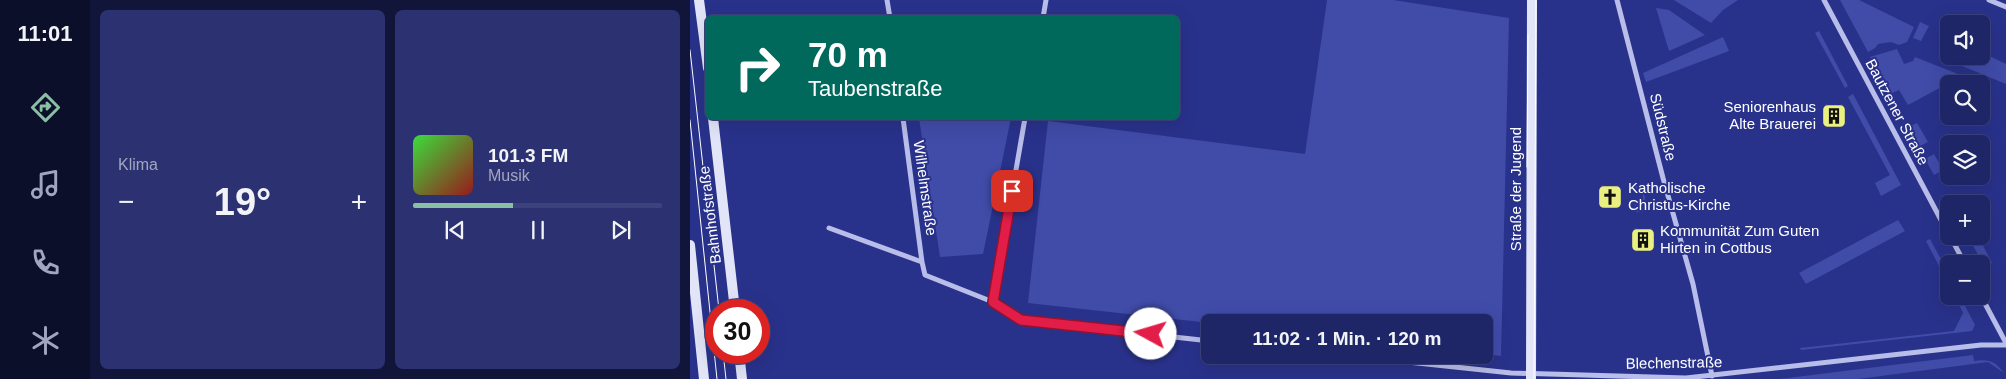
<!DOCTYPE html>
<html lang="de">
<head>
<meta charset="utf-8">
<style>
	body { margin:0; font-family:Arial,sans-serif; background:#2c3271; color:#f1f3f6; height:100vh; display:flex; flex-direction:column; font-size:19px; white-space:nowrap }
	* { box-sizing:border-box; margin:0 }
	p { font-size:16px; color:#a1a5c0 }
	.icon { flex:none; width:28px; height:28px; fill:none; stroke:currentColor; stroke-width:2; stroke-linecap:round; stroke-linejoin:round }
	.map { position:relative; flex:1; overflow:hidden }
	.drawer { display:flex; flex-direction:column; gap:10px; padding:10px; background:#111539; width:600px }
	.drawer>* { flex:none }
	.top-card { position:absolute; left:15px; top:15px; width:475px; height:105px; border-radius:8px; box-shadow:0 5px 20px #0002,0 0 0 1px #3c437c; background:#00695c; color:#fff; overflow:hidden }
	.controls { position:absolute; left:1250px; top:15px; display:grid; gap:10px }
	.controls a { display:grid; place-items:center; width:50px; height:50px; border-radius:8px; background:#1f2668; box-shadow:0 5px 20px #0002,0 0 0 1px #3c437c; font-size:25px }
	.speed { position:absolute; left:15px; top:299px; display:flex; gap:10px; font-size:25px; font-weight:700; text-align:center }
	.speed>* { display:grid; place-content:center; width:65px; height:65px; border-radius:50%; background:#1f2668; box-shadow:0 5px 20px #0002,0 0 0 1px #3c437c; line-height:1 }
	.speed .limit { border:8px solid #d22; background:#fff; color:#111 }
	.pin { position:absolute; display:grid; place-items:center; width:42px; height:42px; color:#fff; margin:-21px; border-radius:10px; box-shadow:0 2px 8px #0006 }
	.me { position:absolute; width:55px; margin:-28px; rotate:276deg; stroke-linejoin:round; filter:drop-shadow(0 0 4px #0008) }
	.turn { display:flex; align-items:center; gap:18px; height:105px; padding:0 20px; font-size:22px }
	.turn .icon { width:65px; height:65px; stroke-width:2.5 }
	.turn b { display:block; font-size:35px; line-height:42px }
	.big { font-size:38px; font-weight:600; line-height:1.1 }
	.drawer .tile { flex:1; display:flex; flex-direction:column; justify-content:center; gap:8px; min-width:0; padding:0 18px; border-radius:8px; background:#2c3271 }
	.song { display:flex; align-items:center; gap:15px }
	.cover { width:60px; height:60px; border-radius:8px; background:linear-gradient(135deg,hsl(120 70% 55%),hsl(0 70% 35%)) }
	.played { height:5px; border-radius:2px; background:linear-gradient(90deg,#8abfa5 40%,#3c437c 40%) }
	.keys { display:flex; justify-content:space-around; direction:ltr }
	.heat { display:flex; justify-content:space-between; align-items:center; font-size:28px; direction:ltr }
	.drawer .tiles { flex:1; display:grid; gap:10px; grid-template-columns:repeat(2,1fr) }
	.trip { position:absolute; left:511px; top:314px; width:292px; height:50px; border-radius:8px; background:#1f2668; box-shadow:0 5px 20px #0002,0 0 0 1px #3c437c; font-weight:600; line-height:50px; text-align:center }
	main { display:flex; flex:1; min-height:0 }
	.menu { display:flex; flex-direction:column; width:90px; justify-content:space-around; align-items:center; background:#0c0f2a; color:#a1a5c0 }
	.menu .icon { width:35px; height:35px }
	.menu .on { color:#8abfa5 }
	.menu b { font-size:22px; color:#f1f3f6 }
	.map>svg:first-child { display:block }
	.green { fill:#414ca9 }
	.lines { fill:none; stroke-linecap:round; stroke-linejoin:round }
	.street { stroke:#b8bde9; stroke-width:5 }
	.secondary { stroke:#e2e4f8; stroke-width:10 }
	.tram { stroke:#fff; stroke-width:1 }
	.route-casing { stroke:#92132f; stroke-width:12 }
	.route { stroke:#e11d48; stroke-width:9 }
	.labels { text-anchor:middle; stroke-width:4; stroke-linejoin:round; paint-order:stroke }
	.poi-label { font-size:15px; fill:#fff; stroke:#29328b; text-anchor:start }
	.street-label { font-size:15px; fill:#fff; stroke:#29328b }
</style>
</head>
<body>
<main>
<nav class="menu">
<b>11:01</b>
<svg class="icon on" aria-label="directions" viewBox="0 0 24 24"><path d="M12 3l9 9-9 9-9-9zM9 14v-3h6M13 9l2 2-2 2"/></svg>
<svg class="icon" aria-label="music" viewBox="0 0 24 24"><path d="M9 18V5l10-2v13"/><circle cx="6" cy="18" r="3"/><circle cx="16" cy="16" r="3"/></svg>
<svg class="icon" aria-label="phone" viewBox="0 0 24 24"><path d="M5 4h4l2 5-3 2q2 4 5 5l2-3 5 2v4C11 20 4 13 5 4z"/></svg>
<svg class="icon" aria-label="climate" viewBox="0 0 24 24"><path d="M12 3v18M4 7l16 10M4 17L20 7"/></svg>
</nav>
<section class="drawer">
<div class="tiles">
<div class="tile"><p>Klima</p>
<div class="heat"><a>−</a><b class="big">19°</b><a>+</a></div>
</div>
<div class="tile">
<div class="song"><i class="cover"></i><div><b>101.3 FM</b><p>Musik</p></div></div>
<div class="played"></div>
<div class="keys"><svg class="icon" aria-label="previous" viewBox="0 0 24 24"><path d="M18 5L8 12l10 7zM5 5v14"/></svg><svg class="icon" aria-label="pause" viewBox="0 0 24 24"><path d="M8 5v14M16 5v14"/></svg><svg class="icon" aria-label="next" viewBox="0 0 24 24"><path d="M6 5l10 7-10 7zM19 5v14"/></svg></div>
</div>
</div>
</section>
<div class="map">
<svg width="1316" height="379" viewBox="0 0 1316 379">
	<rect width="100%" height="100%" fill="#29328b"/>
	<path class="green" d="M637 0H703L819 18 811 356 795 354V322L520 323 338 303 358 121 615 154Z
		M984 0H1048L1033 10 1021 23Z
		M1150 0H1169L1224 27 1217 42 1209 45 1201 42 1188 44 1185 48 1178 52Z
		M966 8 979 10 1015 35 979 51Z
		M1230 22 1239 26 1231 41 1223 38Z
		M1129 31 1158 86 1155 88 1125 33Z
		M1033 37 1039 51 956 82 953 73Z
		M1207 49 1214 64 1223 61 1225 57 1268 74 1270 77 1218 105 1209 90 1200 94 1180 57Z
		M1259 50V56H1291V52L1316 64V84L1255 59Z
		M1163 94 1211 185 1191 196 1185 183 1200 175 1158 97Z
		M229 118H321L293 254 250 257Z
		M1227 123 1238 142 1228 147 1218 127Z
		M1244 154 1253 170 1244 175 1235 159Z
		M945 180C955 188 955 197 956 209L952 212H945V204L951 201 953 196 952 191 945 188Z
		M1208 220 1215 231 1116 284 1109 273Z
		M1288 236 1302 263 1295 267 1278 237Z
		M1240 239 1259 274V285L1236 241Z
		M1265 296H1270L1285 325 1282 331 1111 350 1110 348 1264 331 1273 313Z
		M1283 355 1284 361C1299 359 1305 361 1314 373L1298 362 1168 379H1090Z"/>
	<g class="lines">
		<path class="street" d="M197 0 200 18
			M927 0 973 178 1003 284 1022 376
			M1134 0 1259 235
			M1299 0 1316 7
			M353 18 356 0
			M213 118 232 262
			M139 228 232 262 235 275 303 302 331 320 520 341
			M1260 236 1275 264
			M1291 296 1316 343
			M303 302 335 118
			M652 355 821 373 996 378 1291 345H1316"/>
		<path class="secondary" d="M9 0 18 68
			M23 118 45 310
			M0 245 14 379
			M49 352 52 379
			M841 379 842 0"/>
		<path class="tram" d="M0 50 29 310
			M0 120 27 379
			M837 167 838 35
			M33 352 36 379
			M844 379 846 0"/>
	</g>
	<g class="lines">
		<defs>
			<path id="route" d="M322 191 303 302 331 320 461 334"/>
		</defs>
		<use href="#route" class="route-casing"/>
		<use href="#route" class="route"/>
	</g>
	<defs>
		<symbol id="building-square" viewBox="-11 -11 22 22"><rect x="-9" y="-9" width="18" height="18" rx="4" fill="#e9f07f" stroke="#29328b"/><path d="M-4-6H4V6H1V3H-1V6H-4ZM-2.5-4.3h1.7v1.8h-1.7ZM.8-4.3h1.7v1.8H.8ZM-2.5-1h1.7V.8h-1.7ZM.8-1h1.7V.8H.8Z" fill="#111"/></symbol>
		<symbol id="church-square" viewBox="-11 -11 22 22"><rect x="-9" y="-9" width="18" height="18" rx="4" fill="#e9f07f" stroke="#29328b"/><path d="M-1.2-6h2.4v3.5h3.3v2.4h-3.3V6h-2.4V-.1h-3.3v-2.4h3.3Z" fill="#111"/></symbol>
	</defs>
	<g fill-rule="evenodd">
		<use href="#building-square" x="1130" y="102" width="28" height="28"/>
		<use href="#church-square" x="906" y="183" width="28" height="28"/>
		<use href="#building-square" x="939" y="226" width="28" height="28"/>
	</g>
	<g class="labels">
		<g class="poi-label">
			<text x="1126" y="112" text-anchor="end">Seniorenhaus<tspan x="1126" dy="17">Alte Brauerei</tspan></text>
			<text x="938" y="193">Katholische<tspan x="938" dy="17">Christus-Kirche</tspan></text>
			<text x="970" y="236">Kommunität Zum Guten<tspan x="970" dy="17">Hirten in Cottbus</tspan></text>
		</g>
		<g class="street-label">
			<text transform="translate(1207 112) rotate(62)" y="5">Bautzener Straße</text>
			<text transform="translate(973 127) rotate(76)" y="5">Südstraße</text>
			<text transform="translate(235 188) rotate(82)" y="5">Wilhelmstraße</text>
			<text transform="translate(826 189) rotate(-90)" y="5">Straße der Jugend</text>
			<text transform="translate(20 215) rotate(-97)" y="5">Bahnhofstraße</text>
			<text transform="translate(984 363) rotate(-1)" y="5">Blechenstraße</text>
		</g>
	</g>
</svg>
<div class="controls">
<a><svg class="icon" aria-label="sound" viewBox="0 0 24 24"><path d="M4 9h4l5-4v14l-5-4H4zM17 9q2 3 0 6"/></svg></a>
<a><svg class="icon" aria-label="search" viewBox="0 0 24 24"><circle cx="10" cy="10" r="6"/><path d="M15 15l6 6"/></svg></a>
<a><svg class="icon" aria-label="layers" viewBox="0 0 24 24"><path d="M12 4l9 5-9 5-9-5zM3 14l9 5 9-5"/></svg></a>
<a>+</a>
<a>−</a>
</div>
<div class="speed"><div class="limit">30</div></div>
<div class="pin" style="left:322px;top:191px;background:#d93025"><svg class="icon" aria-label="arrive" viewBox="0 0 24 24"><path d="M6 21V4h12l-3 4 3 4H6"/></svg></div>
<svg class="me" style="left:461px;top:334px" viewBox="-20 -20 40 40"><circle r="19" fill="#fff"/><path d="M0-13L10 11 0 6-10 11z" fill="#e11d48"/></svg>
<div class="trip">11:02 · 1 Min. · 120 m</div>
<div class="top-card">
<div class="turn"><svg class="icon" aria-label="right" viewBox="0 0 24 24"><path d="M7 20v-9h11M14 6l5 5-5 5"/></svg><div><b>70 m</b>Taubenstraße</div></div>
</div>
</div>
</main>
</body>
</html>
